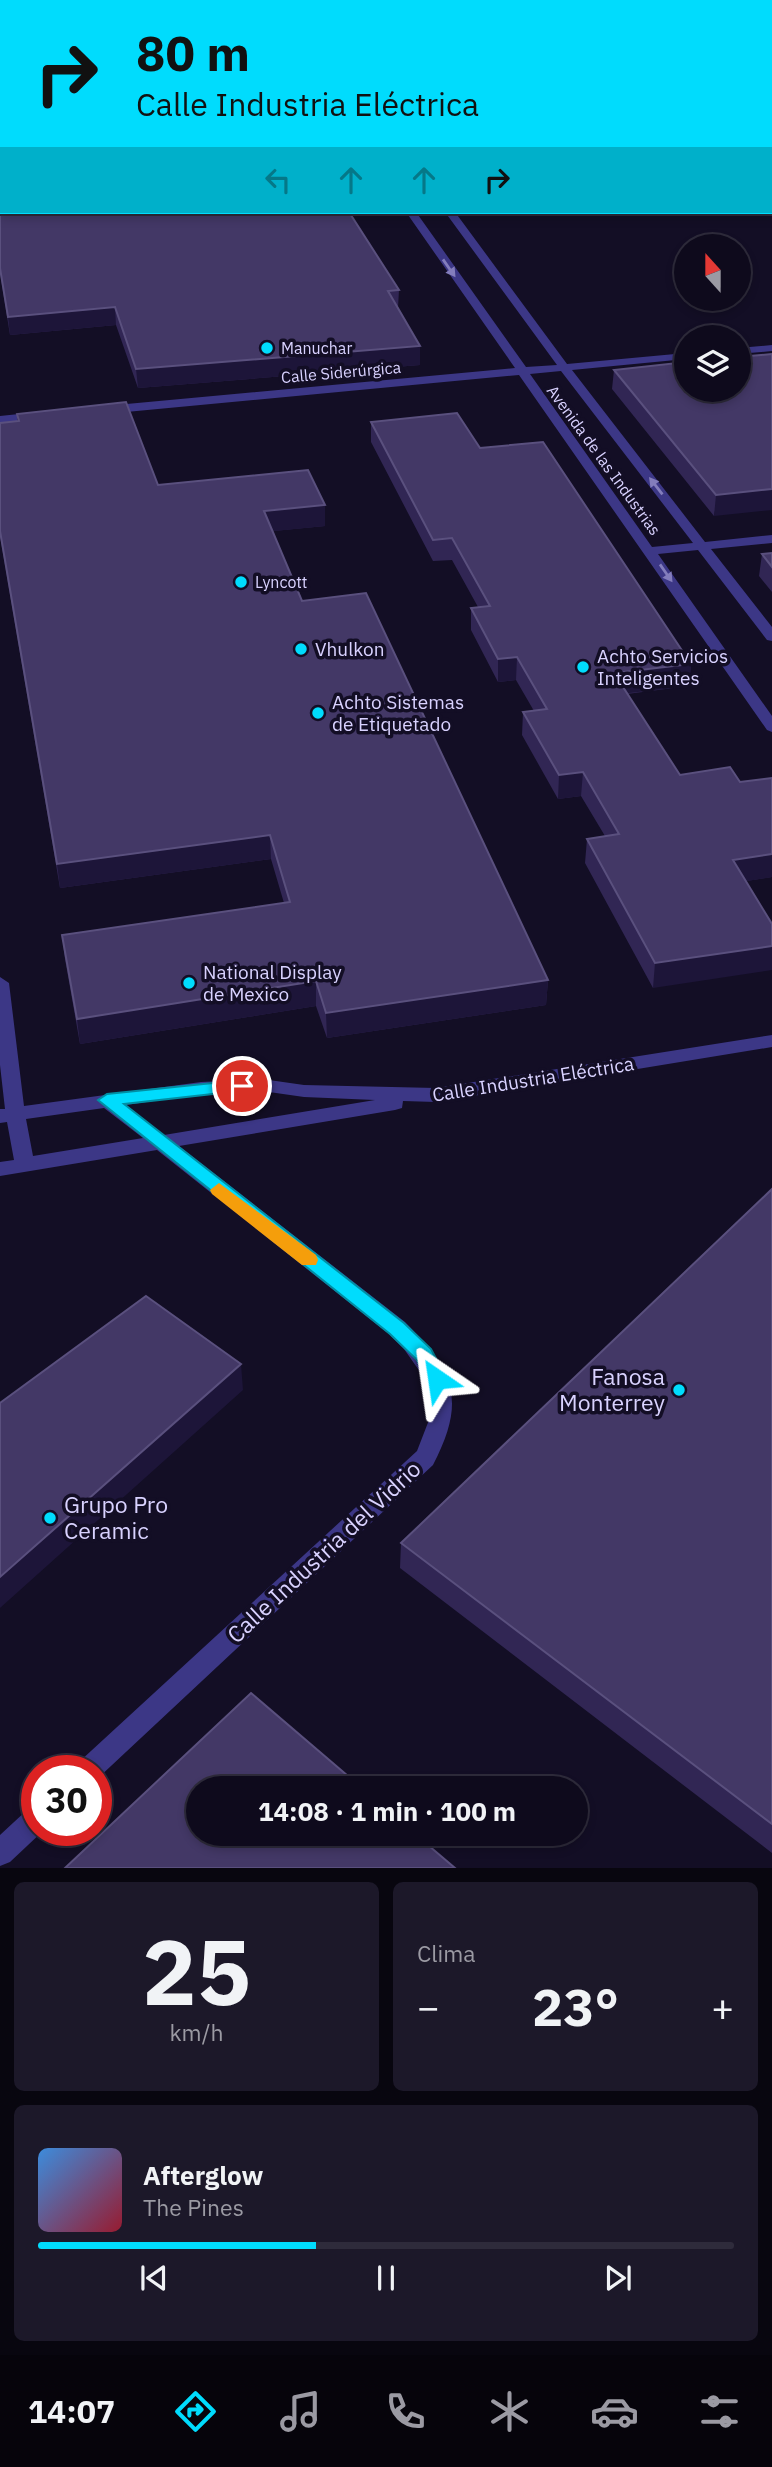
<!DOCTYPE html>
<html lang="es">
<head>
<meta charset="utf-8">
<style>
	body { margin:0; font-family:"IBM Plex Sans",sans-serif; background:#1c1829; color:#f1f3f6; height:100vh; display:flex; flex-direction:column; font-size:26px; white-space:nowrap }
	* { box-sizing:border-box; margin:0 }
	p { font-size:23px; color:#9b9aa3 }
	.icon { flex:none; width:38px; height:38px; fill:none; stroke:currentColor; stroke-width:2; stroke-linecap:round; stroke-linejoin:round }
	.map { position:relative; height:1868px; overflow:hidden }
	.side { display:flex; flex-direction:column; gap:14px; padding:14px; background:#08060f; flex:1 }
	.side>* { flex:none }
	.guide { position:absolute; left:0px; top:0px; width:774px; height:214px; box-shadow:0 4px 10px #0003,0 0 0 2px #2e2b3b; background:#00dcfd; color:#111; overflow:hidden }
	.needle { width:46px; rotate:339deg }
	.tools { position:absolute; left:674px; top:234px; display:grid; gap:14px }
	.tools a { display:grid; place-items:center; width:77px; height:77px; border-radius:50%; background:#0e0a1c; box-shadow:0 4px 10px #0003,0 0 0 2px #2e2b3b; font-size:35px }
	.speed { position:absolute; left:21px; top:1755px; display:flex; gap:14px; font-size:35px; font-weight:700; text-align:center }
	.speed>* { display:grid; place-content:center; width:91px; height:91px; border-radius:50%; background:#0e0a1c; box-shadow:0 4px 10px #0003,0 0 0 2px #2e2b3b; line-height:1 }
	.speed .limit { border:10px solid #d22; background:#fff; color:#111 }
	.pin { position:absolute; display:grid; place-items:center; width:60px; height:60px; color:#fff; margin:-30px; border:4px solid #fff; border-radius:50%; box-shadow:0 2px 7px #0007 }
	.me { position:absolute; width:77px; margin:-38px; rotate:328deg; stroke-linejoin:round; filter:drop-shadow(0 0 5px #0008) }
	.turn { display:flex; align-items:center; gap:24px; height:147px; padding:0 21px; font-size:32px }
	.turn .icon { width:91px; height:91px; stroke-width:2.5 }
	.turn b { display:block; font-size:49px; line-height:60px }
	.lanes { display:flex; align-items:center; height:66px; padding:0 21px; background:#0003; justify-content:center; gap:35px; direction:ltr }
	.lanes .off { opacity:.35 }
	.big { font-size:52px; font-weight:700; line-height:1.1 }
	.side .widget { flex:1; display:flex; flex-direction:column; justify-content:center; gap:10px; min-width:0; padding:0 24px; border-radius:10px; background:#1c1829 }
	.side .dial { align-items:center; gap:0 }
	.dial b { font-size:91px; line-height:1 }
	.song { display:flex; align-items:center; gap:21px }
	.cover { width:84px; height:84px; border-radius:10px; background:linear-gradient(135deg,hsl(210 70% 55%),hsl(350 70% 35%)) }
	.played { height:7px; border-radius:4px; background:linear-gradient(90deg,#00dcfd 40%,#2e2b3b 40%) }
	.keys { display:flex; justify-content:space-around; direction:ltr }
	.heat { display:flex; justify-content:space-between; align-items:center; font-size:38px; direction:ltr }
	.side .tiles { flex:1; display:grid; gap:14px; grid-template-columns:1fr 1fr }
	.widget:last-child { grid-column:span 2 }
	.trip { position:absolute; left:186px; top:1776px; width:402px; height:70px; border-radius:35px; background:#0e0a1c; box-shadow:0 4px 10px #0003,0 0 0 2px #2e2b3b; font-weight:700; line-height:70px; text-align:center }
	.menu { display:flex; height:112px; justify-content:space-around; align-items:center; background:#06040b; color:#9b9aa3 }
	.menu .icon { width:49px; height:49px }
	.menu .on { color:#00dcfd }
	.menu b { font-size:32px; color:#f1f3f6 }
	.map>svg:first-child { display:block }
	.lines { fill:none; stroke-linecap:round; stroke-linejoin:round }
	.minor { fill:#3c3786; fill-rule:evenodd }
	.major { fill:#c659ff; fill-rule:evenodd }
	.wall { fill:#312654 }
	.shaded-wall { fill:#1d1539 }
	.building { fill:#433866; stroke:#5a507e; stroke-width:2 }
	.oneway { fill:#837dbc }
	.route { fill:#00dcfd; stroke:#008fa4; stroke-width:2 }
	.slow { fill:#f59e0b }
	.poi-dot { fill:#00dcfd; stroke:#130e25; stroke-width:2.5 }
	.labels { text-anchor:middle; stroke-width:7; stroke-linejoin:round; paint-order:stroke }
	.far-poi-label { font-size:16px; fill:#d9d2ff; stroke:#130e25; text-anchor:start }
	.far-street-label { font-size:16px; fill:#d9d2ff; stroke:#130e25 }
	.poi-label { font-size:19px; fill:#d9d2ff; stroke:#130e25; text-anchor:start }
	.street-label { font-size:19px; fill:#d9d2ff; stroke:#130e25 }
	.near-poi-label { font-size:23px; fill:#d9d2ff; stroke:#130e25; text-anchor:end }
	.near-street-label { font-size:23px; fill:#d9d2ff; stroke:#130e25 }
</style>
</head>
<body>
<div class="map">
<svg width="772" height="1869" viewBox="0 0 772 1869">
	<rect width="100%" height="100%" fill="#130e25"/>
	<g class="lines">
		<path class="minor" d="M257 0H265L266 2H258Z
			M289 0H297L298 2H290Z
			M0 94H2V100H0Z
			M406 212H416L526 367 557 365 445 212H455L567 364 686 353V359L572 370 705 542 772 535V543L711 549 772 627V641L767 640 698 550 658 554 772 716V732L767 730 519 375 105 414 99 410 105 406 515 368ZM561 371 693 543 652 547 530 374Z
			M772 345V351L738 354V348Z
			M38 412 42 413V419L0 424V416Z
			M0 977 9 983 24 1106 201 1082 262 1079 304 1085 436 1088 772 1035V1047L436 1102 403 1101 402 1108 395 1110 179 1146 405 1322C454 1373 467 1399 433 1465L96 1780V1771H75L79 1762 417 1451 429 1420 431 1404 423 1376 404 1349 389 1334 157 1150 0 1176V1162L14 1160 7 1122 0 1123V1109H5L0 1065ZM262 1091 304 1097 375 1100 164 1135 126 1105 201 1094ZM104 1108 143 1138 33 1156 26 1119Z
			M37 1806V1830H44L10 1862 0 1866V1835L27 1810Z"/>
		<path class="major" d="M0 65H2V69H0Z
			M0 84H2V88H0Z"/>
	</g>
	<path class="wall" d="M540 0H693V2H542Z
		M0 106 399 290 398 308 420 346V365L138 388 116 325 10 335 0 273Z
		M614 370 738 390 714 516 612 389Z
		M17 414 158 485 325 505V526L273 531 302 601 548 980 546 1005 327 1038 316 1006 80 1044 65 959 62 935 284 903 271 859 60 888 0 536V423L17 421Z
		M371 422 480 448 691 664 689 686 627 694 680 775 772 877 746 881 653 988 585 863 587 839 605 836 581 796 558 799 522 735 523 712 534 711 516 680 498 682 471 630V608L478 607 452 560 433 561 371 442Z
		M772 553V592L759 576 762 554Z
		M772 1189V1853L400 1568 401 1543Z"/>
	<path class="shaded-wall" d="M606 0H693V2H606Z
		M115 307 116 325 10 335 8 317Z
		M420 346V365L138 388 136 369Z
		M772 489V510L714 516 716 495Z
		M325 505V526L265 532 264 511Z
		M517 657 516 680 498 682V659Z
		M691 664 689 686 612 695 614 673Z
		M583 772 581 796 558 799 559 775Z
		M270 835 271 859 60 888 57 864Z
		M772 854V877L730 884 733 860Z
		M772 946V970L653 988 655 963Z
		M548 980 546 1005 327 1038 326 1013Z
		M316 981V1006L80 1044 77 1019Z
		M241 1364 243 1390 0 1608V1577Z"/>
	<path class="building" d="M556 0H610L612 2H558Z
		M2 105V212H349L399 290 388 291 420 346 136 369 115 307 8 317 0 268V106Z
		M772 354V489L716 495 614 370 686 362V390H738V357Z
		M126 402 158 485 308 470 325 505 264 511 302 601 366 593 548 980 326 1013 316 981 77 1019 62 935 290 902 270 835 57 864 0 531V423L19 421 17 414Z
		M457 413 480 448 543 442 691 664 614 673 680 775 730 767 740 782 772 778V854L733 860 772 924V946L655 963 587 839 619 834 583 772 559 775 523 712 547 709 517 657 498 659 471 608 490 606 452 538 433 540 371 422Z
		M772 553V567L762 554Z
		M772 1189V1824L401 1543Z
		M146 1296 241 1364 0 1577V1403Z
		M251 1693 362 1788H198V1834H415L455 1868H65Z"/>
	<defs><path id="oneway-solid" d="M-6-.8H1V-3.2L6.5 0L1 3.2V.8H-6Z" transform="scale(1.75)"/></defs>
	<g class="oneway">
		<use href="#oneway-solid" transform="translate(449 268) rotate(55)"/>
		<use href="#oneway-solid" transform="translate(656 486) rotate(-128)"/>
		<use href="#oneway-solid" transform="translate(666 573) rotate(55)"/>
	</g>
	<path class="route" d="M242 1080 248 1082 250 1086 248 1090 124 1104 404 1323 431 1349 447 1379 444 1384H429L417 1360 390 1334 98 1100 107 1094Z"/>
	<path class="slow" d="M219 1183 316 1255 318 1260 316 1265H302L212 1194 210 1190Z"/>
	<g class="poi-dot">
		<circle cx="267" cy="348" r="7"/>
		<circle cx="241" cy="582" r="7"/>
		<circle cx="301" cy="649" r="7"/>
		<circle cx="583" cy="667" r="7"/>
		<circle cx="318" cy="713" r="7"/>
		<circle cx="189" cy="983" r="7"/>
		<circle cx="679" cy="1390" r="7"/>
		<circle cx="50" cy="1518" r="7"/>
	</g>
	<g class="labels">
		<g class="far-poi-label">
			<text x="281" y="354">Manuchar</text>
			<text x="255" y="588">Lyncott</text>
		</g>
		<g class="far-street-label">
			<text transform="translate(341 372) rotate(-5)" y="6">Calle Siderúrgica</text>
			<text transform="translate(604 460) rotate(54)" y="6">Avenida de las Industrias</text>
		</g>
		<g class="poi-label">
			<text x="315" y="656">Vhulkon</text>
			<text x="597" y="663">Achto Servicios<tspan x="597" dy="22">Inteligentes</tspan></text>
			<text x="332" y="709">Achto Sistemas<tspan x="332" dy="22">de Etiquetado</tspan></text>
			<text x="203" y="979">National Display<tspan x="203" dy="22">de Mexico</tspan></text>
		</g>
		<g class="street-label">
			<text transform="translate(533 1079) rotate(-9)" y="7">Calle Industria Eléctrica</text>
		</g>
		<g class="near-poi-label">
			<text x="665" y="1385">Fanosa<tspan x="665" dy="26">Monterrey</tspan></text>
			<text x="64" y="1513" text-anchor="start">Grupo Pro<tspan x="64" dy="26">Ceramic</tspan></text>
		</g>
		<g class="near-street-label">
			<text transform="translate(324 1552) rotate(-43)" y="8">Calle Industria del Vidrio</text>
		</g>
	</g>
</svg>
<div class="tools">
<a><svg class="needle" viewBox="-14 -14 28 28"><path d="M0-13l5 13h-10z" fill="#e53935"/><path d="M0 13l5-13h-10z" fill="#9b9aa3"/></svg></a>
<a><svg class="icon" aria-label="layers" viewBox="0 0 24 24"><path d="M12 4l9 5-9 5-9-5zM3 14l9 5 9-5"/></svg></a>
</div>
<div class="speed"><div class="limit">30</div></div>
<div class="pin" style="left:242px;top:1086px;background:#d93025"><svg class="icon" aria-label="arrive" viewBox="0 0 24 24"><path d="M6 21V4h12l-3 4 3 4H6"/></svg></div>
<svg class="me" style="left:437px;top:1379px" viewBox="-20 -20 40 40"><path d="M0-17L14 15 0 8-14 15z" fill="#00dcfd" stroke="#fff" stroke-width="4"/></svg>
<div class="trip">14:08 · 1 min · 100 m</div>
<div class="guide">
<div class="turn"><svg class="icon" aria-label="right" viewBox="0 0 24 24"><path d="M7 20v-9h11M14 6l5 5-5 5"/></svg><div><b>80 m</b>Calle Industria Eléctrica</div></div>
<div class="lanes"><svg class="icon off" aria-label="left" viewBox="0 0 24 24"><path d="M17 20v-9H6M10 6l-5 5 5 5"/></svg><svg class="icon off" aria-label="ahead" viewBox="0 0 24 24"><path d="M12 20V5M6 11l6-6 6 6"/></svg><svg class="icon off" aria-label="ahead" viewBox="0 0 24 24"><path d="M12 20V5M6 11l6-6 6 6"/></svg><svg class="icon" aria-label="right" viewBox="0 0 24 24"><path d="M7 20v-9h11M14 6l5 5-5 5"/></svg></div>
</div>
</div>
<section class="side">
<div class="tiles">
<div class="widget dial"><b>25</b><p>km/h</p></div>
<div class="widget"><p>Clima</p>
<div class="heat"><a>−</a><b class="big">23°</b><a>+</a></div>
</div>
<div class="widget">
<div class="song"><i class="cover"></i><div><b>Afterglow</b><p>The Pines</p></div></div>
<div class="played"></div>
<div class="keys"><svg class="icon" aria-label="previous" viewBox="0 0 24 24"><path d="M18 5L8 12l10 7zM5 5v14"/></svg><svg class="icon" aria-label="pause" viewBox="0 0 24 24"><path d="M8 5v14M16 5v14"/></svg><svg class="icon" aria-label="next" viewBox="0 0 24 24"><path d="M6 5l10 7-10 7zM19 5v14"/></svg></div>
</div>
</div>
</section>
<nav class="menu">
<b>14:07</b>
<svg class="icon on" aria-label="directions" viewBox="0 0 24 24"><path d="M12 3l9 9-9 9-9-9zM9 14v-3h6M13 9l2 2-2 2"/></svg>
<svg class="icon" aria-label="music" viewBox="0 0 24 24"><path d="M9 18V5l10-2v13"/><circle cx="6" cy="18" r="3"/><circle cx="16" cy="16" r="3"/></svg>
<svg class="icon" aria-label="phone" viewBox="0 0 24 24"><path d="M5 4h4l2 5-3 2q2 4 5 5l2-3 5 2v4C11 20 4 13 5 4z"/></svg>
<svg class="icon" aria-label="climate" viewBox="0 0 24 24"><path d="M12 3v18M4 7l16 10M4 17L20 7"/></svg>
<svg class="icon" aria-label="car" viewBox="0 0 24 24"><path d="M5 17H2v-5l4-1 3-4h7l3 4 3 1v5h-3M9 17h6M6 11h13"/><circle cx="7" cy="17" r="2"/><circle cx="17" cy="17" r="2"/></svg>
<svg class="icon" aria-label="filters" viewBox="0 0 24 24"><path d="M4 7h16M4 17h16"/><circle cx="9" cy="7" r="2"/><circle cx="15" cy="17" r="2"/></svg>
</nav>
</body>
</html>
